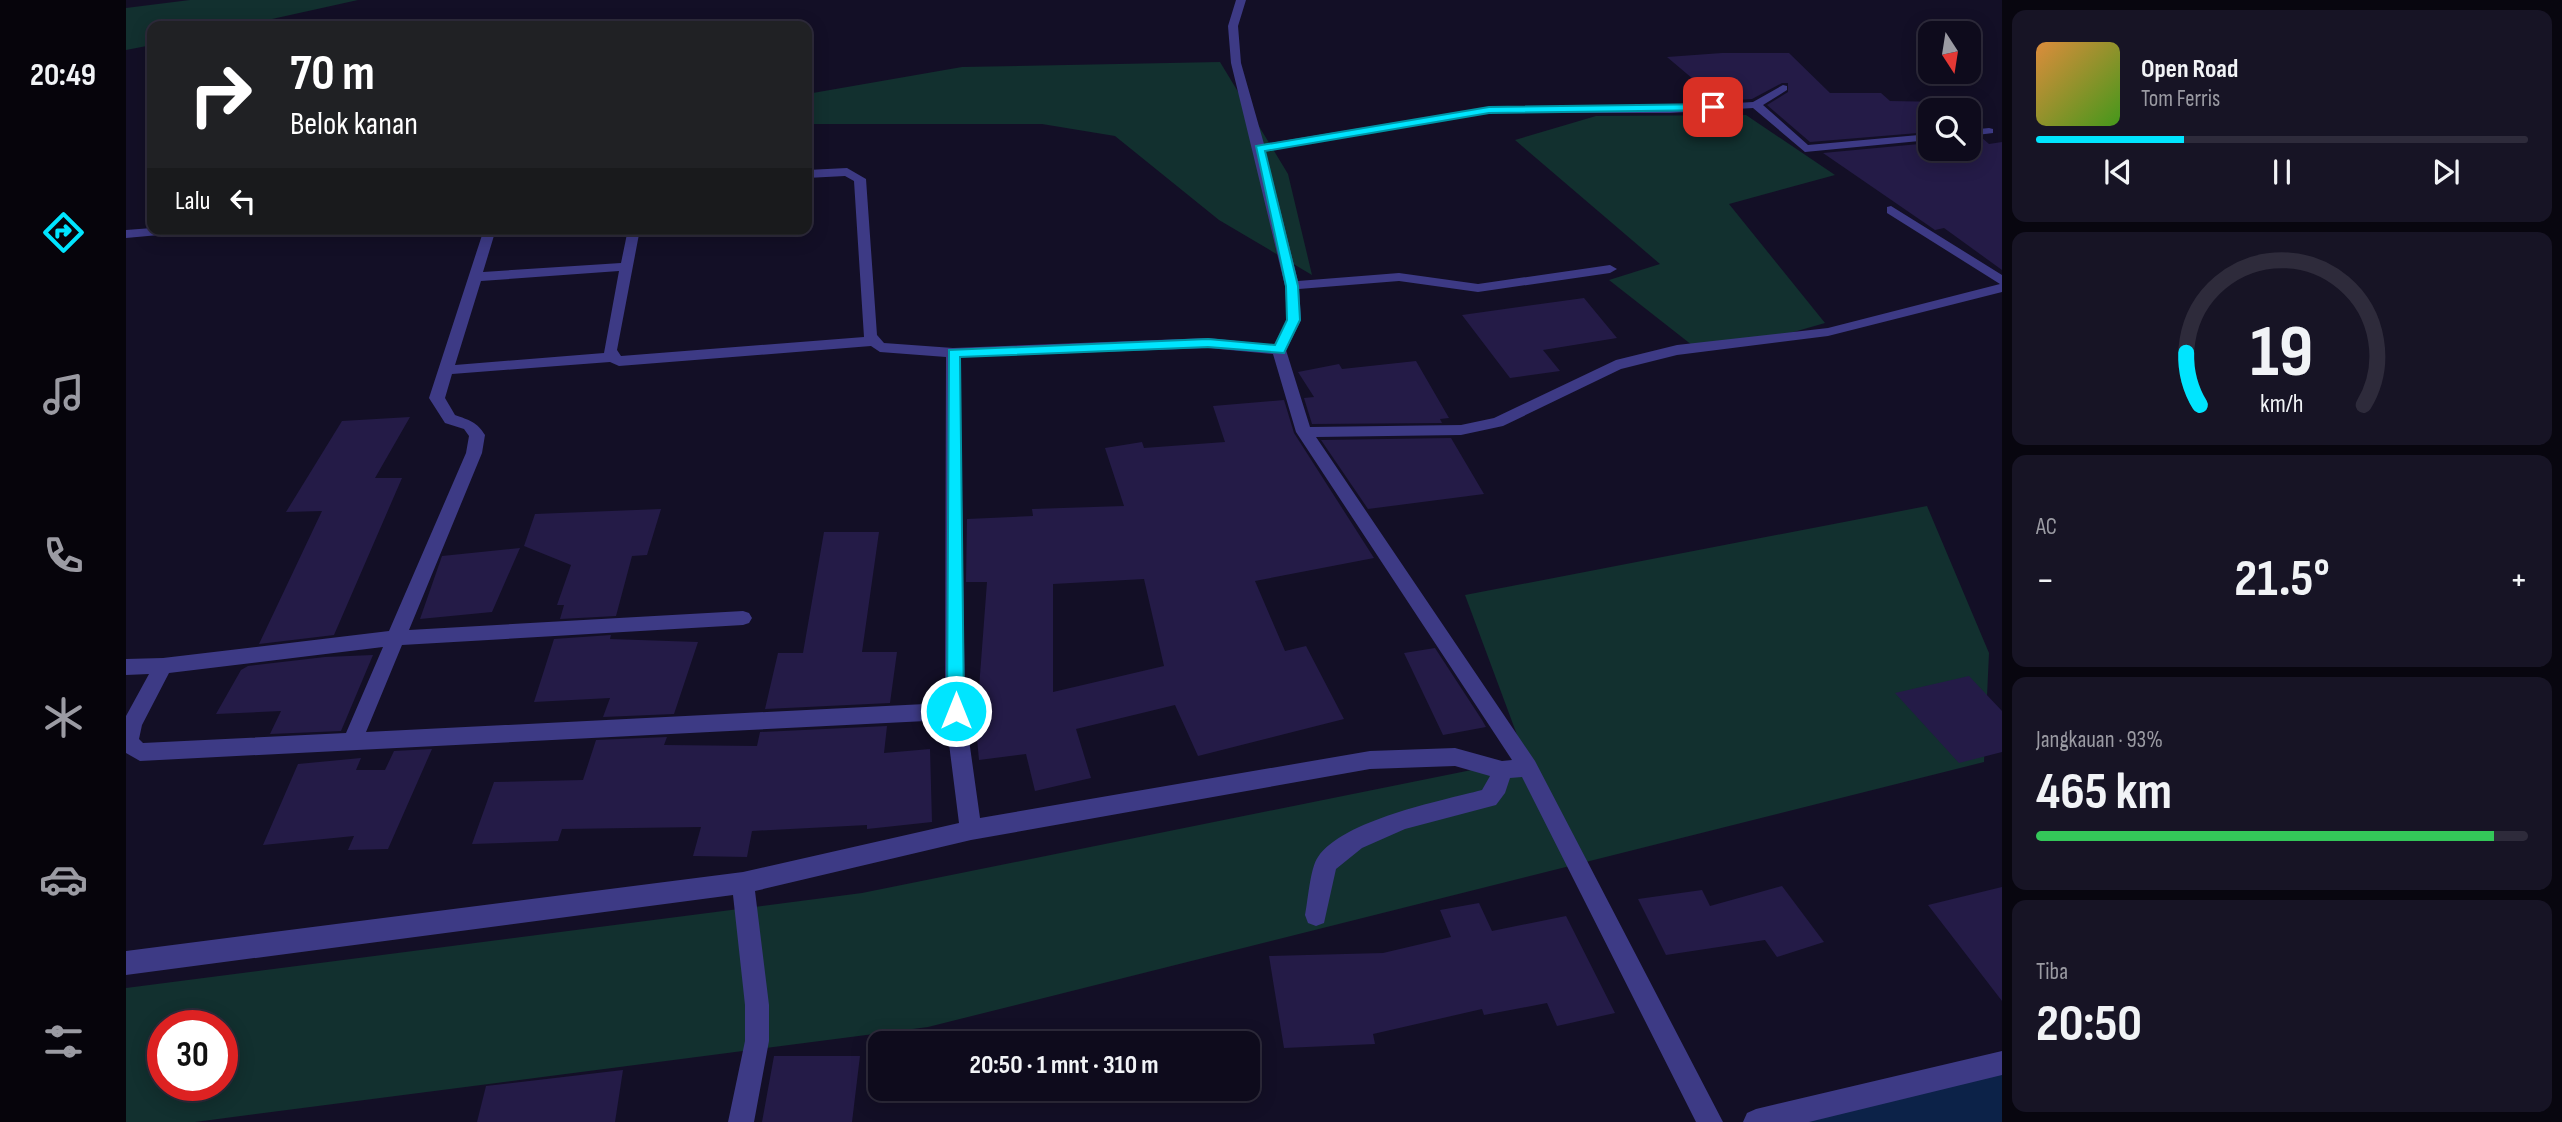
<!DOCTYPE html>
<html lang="id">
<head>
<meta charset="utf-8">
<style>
	body { margin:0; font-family:"Sofia Sans Condensed",sans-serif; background:#171425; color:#f1f3f6; height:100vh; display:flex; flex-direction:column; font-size:26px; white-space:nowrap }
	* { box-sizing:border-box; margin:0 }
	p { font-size:23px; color:#9b9ba3 }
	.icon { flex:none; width:38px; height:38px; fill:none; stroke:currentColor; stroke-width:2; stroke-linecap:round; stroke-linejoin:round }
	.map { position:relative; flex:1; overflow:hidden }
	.sheet { display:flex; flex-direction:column; gap:10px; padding:10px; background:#08060f; width:560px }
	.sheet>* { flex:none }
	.hud { position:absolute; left:21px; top:21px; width:665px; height:214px; border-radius:14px; box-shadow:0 4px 18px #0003,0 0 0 2px #2e2b3b; background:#202124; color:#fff; overflow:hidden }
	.needle { width:46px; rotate:168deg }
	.fabs { position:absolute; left:1792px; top:21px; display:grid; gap:14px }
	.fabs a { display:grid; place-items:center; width:63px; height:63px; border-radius:14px; background:#0e0b1c; box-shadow:0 4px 18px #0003,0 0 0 2px #2e2b3b; font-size:35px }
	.speed { position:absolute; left:21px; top:1010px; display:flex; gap:14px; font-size:35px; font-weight:700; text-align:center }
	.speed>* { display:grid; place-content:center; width:91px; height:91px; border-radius:50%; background:#0e0b1c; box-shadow:0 4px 18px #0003,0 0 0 2px #2e2b3b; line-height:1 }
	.speed .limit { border:10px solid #d22; background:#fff; color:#111 }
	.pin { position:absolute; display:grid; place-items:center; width:60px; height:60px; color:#fff; margin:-30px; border-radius:14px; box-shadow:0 4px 10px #0006 }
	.me { position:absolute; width:77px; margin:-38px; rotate:0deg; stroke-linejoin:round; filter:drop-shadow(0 0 5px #0008) }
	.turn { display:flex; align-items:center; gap:24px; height:147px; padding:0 28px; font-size:32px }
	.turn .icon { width:91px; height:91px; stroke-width:2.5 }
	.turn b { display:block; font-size:49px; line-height:60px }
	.then { display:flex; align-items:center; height:66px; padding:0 28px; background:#0003; gap:14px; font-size:26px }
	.big { font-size:52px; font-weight:700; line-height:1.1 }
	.sheet .card { flex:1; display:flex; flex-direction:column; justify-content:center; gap:10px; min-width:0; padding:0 24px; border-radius:14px; background:#171425 }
	.sheet .dial { align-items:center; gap:0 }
	.dial svg { height:182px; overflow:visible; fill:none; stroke:#2e2b3b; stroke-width:7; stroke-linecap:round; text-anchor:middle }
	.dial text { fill:#f1f3f6; stroke:none }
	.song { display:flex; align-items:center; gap:21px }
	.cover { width:84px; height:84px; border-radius:10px; background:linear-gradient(135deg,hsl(30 70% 55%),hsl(100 70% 35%)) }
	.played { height:7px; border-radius:4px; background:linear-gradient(90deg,#00e5ff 30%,#2e2b3b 30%) }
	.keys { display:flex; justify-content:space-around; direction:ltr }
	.heat { display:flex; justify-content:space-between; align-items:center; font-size:38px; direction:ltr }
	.charge { height:10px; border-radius:5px; background:linear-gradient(90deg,#34c759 93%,#2e2b3b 0) }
	.trip { position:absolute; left:742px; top:1031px; width:392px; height:70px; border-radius:14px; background:#0e0b1c; box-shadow:0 4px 18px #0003,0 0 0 2px #2e2b3b; font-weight:700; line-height:70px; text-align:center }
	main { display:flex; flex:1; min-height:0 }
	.tabs { display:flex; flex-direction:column; width:126px; justify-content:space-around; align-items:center; background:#06040b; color:#9b9ba3 }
	.tabs .icon { width:49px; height:49px }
	.tabs .active { color:#00e5ff }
	.tabs b { font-size:32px; color:#f1f3f6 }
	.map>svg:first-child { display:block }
	.green { fill:#12302f; fill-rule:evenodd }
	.water { fill:#0c2248 }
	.building { fill:#241b47; fill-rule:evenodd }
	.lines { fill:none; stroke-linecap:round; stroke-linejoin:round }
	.minor { fill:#3d3a85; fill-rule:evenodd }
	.route { fill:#00e5ff; stroke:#0095a6; stroke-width:2 }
</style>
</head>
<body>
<main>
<nav class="tabs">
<b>20:49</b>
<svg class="icon active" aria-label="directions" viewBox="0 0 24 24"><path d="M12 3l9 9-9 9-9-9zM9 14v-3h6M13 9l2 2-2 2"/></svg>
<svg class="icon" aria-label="music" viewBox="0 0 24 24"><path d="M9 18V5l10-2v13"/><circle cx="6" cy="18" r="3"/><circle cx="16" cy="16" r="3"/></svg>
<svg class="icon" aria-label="phone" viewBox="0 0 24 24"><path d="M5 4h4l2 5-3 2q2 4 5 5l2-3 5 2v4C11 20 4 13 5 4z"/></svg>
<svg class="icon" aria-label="climate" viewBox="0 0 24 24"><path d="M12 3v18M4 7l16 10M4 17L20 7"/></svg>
<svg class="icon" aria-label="car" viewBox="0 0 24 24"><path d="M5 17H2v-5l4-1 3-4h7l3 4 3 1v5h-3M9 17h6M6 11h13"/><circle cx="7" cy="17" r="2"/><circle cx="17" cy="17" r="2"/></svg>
<svg class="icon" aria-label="filters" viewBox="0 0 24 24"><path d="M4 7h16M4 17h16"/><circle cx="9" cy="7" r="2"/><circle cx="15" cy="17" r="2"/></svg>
</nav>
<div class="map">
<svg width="1876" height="1122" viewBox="0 0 1876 1122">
	<rect width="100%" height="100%" fill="#130f26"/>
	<path class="green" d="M64 0H232L115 26H26V45L0 50V8Z
		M1094 62 1162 174 1186 275 1093 220 989 136 916 124H681V94L836 67Z
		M1620 115 1709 175 1603 204 1699 323 1643 339 1571 349 1483 280 1534 264 1389 140 1470 116Z
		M1801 506 1863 653 1858 762 802 1027 69 1122H0V988L736 893 1400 759 1339 595ZM37 1026H96V1085H37Z"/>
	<path class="water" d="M1876 1063V1122H1630Z"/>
	<path class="building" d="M1596 53H1663L1704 93H1755L1764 101 1819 102 1827 110H1804V132L1684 142 1641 105 1662 92V83H1656L1626 99 1593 101 1541 57Z
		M1855 137 1863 144 1876 142V270L1818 228 1809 230 1697 153 1804 143V149H1843V138Z
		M1458 298 1491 338 1417 350 1434 371 1384 378 1336 315Z
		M1290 361 1323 418 1314 419 1316 423 1186 424 1178 398 1188 397 1172 372 1213 364 1216 369Z
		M1158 400 1168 433 1248 558 1129 581 1159 651 1180 646 1218 719 1072 756 1049 705 950 729 965 778 909 791 900 754 853 760 850 728 861 582H840L841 519 907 516 906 509 998 506 979 448 1016 442 1018 448 1099 442 1087 406ZM1018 579 1038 666 927 692V584Z
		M284 417 249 478H276L208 635 133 644 196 511 160 512 216 421Z
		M1325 438 1358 494 1242 509 1195 440Z
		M535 509 521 555 506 556 490 616 434 619 438 605H431L445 565 398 546 409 514Z
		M698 532H753L736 652H771L764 703 639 709 652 653H677Z
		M394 548 366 612 294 619 316 556Z
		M485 635 484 639 572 642 548 714 477 717 484 698 408 702 428 639Z
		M1309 648 1356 720 1360 727 1317 735 1278 653Z
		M247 655 215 731 144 734 155 711 90 714 115 670 122 666 199 657Z
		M1843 676 1876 711V752L1833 763 1769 693Z
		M761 726 758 753 804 749 806 822 741 829V825L626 831 621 857 567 856 575 827 436 829 432 841 346 844 368 782 457 780 470 740 541 737 538 745 631 746 634 732Z
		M306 749 262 849 222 850 228 836 137 845 172 764 235 758 230 770H259L268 751Z
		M1656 886 1698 942 1651 957 1639 940 1540 955 1512 899 1576 890 1584 906Z
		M1876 887V1001L1802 905Z
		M1353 903 1366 931 1440 916 1489 1013 1431 1026 1421 1003 1358 1015 1356 1009 1247 1034 1249 1044 1158 1048 1143 956 1257 953 1325 937 1314 910Z
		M648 1056H734L726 1122H636Z
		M497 1070 489 1122H351L360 1086Z"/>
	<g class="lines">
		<path class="minor" d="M1110 0H1120L1112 26 1115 63 1138 144 1363 107H1544L1627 102 1657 85 1661 86V90L1637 105 1682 145 1804 134V140L1679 152 1627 108 1544 113H1363L1139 150 1172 281 1273 273 1352 284 1484 265 1491 269 1484 273 1352 292 1273 281 1173 289 1175 320 1160 350 1184 427 1335 425 1368 418 1490 360 1551 345 1702 328 1874 284 1761 213V207L1765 206 1876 275V292L1702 336 1551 355 1495 369 1377 426 1335 435 1190 437 1409 761 1597 1122H1570L1396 777 1384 778 1379 793 1370 805 1279 829 1236 848 1210 869 1198 923 1190 926 1182 923 1179 915C1182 901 1184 868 1192 857 1217 820 1314 801 1356 790L1364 776 1329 766 1244 769 845 840 629 891 643 1005V1041L628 1122H602L619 1041V1005L607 895 0 975V951L617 872 833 823 820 720 14 761 0 753V716L23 674 0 675V659L37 658 263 631 340 453 343 436 338 429 319 423 303 398 358 229H370L357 272 495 263 502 229H514L491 350 495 356 738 337 728 181 719 176 681 178V170L721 168 740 179 751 335 758 343 827 348 1082 338 1148 345 1161 320 1159 286 1105 63 1102 26ZM493 271 478 353 329 365 355 281ZM745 346 754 352 820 357 819 703 240 732 276 645 617 625 623 623 626 618 623 613 617 611 283 630 356 453 359 435C351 422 343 420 329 415L319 398 326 374 484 362 493 366ZM1082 348 1147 354 1170 432 1386 760 1376 761 1329 748 1244 751 854 818 839 711 834 357ZM257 647 220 733 17 743 13 739 16 725 43 673Z
			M1863 128 1867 129V133L1843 136V130Z
			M26 228V229H61L55 233 0 238V230Z
			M1876 1051V1075L1683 1122H1617L1621 1113 1630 1109Z"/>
	</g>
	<path class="route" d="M1587 104 1591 110 1363 113 1139 151 1172 286 1174 320 1158 353 1082 347 834 357 838 711 836 716H823L821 711 823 350 1082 339 1149 345 1161 320 1160 286 1130 146 1363 107Z"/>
</svg>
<div class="fabs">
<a><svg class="needle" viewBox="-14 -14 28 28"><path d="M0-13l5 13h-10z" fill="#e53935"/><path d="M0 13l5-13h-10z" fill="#9b9ba3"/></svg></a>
<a><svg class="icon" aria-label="search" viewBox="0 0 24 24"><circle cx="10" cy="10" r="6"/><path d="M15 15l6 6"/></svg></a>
</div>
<div class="speed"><div class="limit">30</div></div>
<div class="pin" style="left:1587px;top:107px;background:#d93025"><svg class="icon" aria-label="arrive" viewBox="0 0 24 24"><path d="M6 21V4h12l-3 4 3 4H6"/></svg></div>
<svg class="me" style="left:830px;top:711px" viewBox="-20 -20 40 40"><circle r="17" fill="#00e5ff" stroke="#fff" stroke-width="3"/><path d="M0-11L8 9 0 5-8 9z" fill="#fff"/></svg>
<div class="trip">20:50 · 1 mnt · 310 m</div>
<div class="hud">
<div class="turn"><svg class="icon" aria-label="right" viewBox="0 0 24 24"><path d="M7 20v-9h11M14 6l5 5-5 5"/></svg><div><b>70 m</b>Belok kanan</div></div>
<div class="then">Lalu<svg class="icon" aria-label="left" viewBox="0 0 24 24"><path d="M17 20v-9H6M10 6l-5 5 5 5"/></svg></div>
</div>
</div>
<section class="sheet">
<div class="card">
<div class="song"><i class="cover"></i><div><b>Open Road</b><p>Tom Ferris</p></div></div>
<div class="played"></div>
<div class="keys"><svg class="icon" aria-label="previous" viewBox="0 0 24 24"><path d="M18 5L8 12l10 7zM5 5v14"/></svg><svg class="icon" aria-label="pause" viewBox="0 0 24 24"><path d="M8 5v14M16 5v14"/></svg><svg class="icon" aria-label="next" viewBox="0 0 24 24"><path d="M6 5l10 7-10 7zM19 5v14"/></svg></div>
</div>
<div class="card dial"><svg viewBox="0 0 100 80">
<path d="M14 69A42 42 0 1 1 86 69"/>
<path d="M14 69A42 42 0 0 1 8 46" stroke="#00e5ff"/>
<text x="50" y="56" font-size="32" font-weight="700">19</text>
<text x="50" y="72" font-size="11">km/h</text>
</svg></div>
<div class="card"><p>AC</p>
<div class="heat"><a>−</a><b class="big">21.5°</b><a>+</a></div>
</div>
<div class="card"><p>Jangkauan · 93%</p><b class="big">465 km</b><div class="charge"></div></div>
<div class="card"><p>Tiba</p><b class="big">20:50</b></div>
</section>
</main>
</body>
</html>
